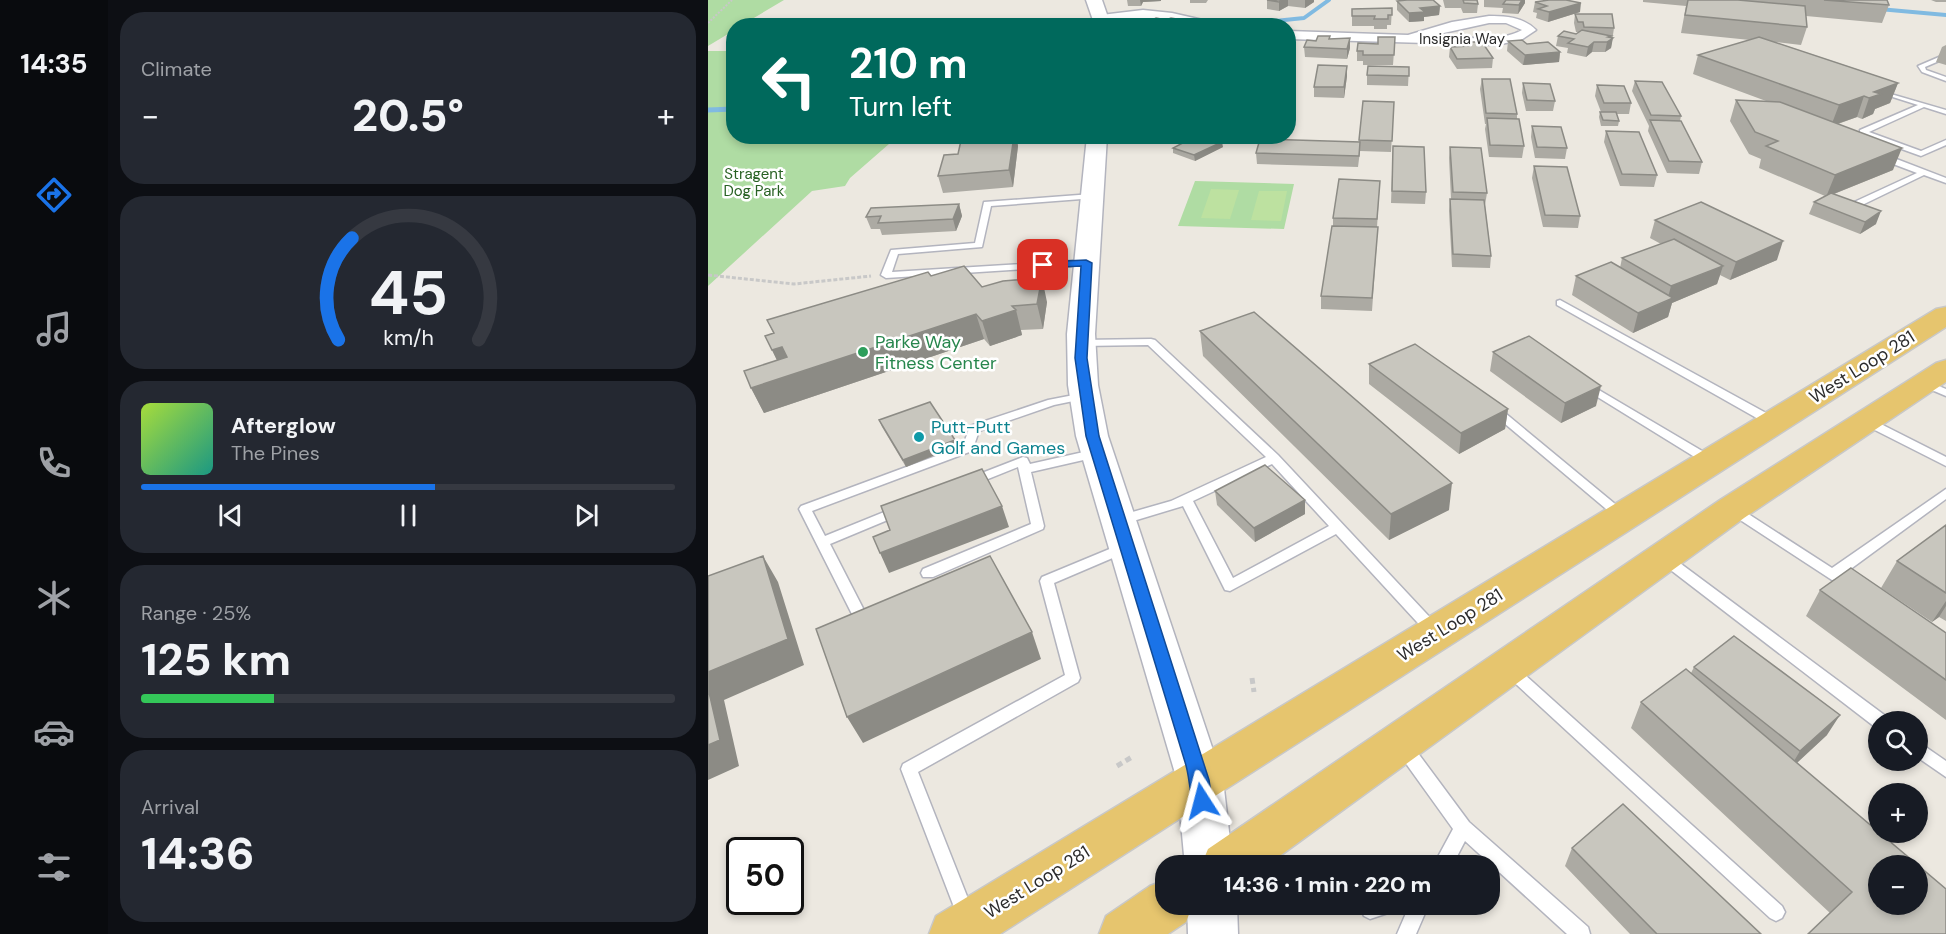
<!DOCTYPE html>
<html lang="en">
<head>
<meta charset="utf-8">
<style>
	body { margin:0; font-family:"DM Sans",sans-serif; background:#242831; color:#f1f3f6; height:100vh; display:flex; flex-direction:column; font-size:22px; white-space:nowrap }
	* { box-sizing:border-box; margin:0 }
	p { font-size:20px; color:#9ea1a6 }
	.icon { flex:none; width:33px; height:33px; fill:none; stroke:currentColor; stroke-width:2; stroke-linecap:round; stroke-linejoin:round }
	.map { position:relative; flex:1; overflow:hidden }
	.drawer { display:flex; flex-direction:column; gap:12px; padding:12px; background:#0d0f14; width:600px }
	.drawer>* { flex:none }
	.guide { position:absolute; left:18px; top:18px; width:570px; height:126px; border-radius:24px; box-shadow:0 3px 9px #0003; background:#00695c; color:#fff; overflow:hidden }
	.fabs { position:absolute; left:1160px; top:711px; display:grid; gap:12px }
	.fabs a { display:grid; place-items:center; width:60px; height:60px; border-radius:50%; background:#171b24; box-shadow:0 3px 9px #0003; font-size:30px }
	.speed { position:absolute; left:18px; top:837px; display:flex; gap:12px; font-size:30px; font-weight:700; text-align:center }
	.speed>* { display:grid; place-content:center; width:78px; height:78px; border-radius:50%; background:#171b24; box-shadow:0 3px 9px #0003; line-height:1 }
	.speed .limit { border:3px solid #111; border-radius:9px; background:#fff; color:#111 }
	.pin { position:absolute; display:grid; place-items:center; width:51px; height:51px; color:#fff; margin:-26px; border-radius:12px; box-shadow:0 3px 9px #0006 }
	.me { position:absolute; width:66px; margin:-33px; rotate:351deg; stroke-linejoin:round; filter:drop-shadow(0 0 4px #0008) }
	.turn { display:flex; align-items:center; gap:21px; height:126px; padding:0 24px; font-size:27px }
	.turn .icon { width:78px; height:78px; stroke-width:2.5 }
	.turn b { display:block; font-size:42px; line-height:51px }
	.big { font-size:45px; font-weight:800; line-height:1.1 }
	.drawer .tile { flex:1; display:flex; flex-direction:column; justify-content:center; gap:9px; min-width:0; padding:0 21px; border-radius:24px; background:#242831 }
	.drawer .dial { align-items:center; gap:0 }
	.dial svg { height:156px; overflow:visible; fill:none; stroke:#363941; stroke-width:7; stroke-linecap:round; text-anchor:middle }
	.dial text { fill:#f1f3f6; stroke:none }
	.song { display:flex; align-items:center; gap:18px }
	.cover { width:72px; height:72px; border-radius:9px; background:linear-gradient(135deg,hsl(80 70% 55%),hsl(170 70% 35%)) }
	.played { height:6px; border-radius:3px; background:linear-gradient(90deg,#1a73e8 55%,#363941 55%) }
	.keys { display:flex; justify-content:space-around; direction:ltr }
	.heat { display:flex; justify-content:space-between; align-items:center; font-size:33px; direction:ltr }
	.charge { height:9px; border-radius:4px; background:linear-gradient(90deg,#34c759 25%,#363941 0) }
	.trip { position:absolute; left:447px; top:855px; width:345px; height:60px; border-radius:24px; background:#171b24; box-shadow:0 3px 9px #0003; font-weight:800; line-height:60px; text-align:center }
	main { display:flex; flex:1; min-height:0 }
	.tab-bar { display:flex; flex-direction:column; width:108px; justify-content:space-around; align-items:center; background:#090b0e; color:#9ea1a6 }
	.tab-bar .icon { width:42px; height:42px }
	.tab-bar .selected { color:#1a73e8 }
	.tab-bar b { font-size:27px; color:#f1f3f6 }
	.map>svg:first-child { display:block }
	.green { fill:#afdca3 }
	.pitch { fill:#bde1a0 }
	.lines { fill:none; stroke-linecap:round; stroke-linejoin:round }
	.stream-far1 { stroke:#80bae1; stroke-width:4 }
	.stream { stroke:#80bae1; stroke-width:5 }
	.service-casing { stroke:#b3b4be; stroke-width:3 }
	.minor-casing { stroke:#b3b4be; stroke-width:3 }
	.secondary-casing { stroke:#b3b4be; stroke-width:3 }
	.trunk-casing { stroke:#c8c8c8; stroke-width:3 }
	.path-far2 { stroke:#c8c8c8; stroke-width:2; stroke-dasharray:2 1.5; stroke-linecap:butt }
	.path-far1 { stroke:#c8c8c8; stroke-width:3; stroke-dasharray:4 2; stroke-linecap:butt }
	.path { stroke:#c8c8c8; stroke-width:5; stroke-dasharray:6 4; stroke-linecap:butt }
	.service { fill:#fff; fill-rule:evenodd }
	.minor { fill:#fff; fill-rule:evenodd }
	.secondary { fill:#fff; fill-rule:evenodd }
	.trunk { fill:#e6c56e; fill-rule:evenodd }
	.wall { fill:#acaaa3 }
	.shaded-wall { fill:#8c8b85 }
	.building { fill:#c8c6be; stroke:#8c8b85; stroke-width:1.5; fill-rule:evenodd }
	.route { fill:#1a73e8; stroke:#114b97; stroke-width:1.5 }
	.leisure-dot { fill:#2e9e5b; stroke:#fff; stroke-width:2 }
	.culture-dot { fill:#0f9aa8; stroke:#fff; stroke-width:2 }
	.labels { text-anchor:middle; stroke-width:5; stroke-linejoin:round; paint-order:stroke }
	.far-street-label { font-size:15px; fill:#2c2c2c; stroke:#fff }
	.far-park-label { font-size:15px; fill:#286123; stroke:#fff }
	.leisure-label { font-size:18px; fill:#27864d; stroke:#fff; text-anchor:start }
	.street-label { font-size:18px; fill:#2c2c2c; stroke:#fff }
	.culture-label { font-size:18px; fill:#0d838f; stroke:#fff; text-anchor:start }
</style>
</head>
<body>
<main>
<nav class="tab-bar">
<b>14:35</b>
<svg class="icon selected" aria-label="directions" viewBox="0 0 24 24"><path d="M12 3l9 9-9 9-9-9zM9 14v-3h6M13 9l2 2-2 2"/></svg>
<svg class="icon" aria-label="music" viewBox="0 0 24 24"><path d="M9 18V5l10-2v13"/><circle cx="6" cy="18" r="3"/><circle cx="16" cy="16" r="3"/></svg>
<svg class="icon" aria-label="phone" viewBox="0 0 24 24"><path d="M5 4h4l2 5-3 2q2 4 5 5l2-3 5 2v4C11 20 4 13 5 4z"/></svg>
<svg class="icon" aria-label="climate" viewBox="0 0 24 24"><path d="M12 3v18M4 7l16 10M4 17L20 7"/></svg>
<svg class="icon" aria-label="car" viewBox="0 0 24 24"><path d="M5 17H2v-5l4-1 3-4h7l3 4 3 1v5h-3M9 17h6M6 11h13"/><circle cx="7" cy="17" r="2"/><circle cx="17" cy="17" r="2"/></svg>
<svg class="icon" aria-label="filters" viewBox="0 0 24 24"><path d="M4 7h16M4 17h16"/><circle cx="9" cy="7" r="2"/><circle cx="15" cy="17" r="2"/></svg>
</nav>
<section class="drawer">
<div class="tile"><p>Climate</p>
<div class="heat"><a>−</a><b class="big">20.5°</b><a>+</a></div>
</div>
<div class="tile dial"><svg viewBox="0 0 100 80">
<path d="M14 69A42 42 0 1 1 86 69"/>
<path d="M14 69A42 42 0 0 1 21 17" stroke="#1a73e8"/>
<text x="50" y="56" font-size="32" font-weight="700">45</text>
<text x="50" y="72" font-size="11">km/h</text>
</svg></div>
<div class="tile">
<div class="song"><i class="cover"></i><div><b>Afterglow</b><p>The Pines</p></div></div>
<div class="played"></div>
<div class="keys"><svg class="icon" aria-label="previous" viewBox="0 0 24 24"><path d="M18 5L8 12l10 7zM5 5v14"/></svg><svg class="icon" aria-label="pause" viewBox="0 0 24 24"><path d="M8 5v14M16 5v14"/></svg><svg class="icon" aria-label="next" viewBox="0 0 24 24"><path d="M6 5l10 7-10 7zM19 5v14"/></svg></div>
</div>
<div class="tile"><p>Range · 25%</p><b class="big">125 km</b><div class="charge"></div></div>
<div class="tile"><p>Arrival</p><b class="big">14:36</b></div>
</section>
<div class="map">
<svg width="1238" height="934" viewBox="0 0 1238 934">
	<rect width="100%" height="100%" fill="#ece8e0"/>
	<path class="green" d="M0 0H76L34 25 26 26 25 31 0 46Z
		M0 51H25L26 136 189 137 142 178 137 186 104 191 0 286Z
		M487 181 586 184 576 229 470 226Z"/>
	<path class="pitch" d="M503 189 531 190 522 219 493 218Z
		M551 191H579L573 221 543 220Z"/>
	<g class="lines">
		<path class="stream-far1" d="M1171 9 1238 15
			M546 23 596 18 621 0"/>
		<path class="stream" d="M0 110 26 109"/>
		<defs>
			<path id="service" d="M1238 54V58L1217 67 1218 70 1238 77V81L1214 72 1210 66Z
				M1169 90 1238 110V114L1216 107 1161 132 1213 151 1238 140V145L1213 156 1152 134V130L1210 105 1169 92Z
				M1172 155H1178L1238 178V183L1216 175 1150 207H1144V203L1209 173 1172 159Z
				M384 194 388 196 387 198 283 206 274 247 190 254 184 272 378 260 383 263 381 265 178 278 173 275 183 250 267 243 276 202Z
				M852 300 1069 419 1071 422 1065 426 1061 425 849 305V301Z
				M443 339 447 340 570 455 730 626 732 630 730 634 725 636 720 634 628 534 522 591 517 590 475 506 412 525 407 523 406 520 407 517 463 501 558 457 440 345 373 346 368 343 373 340ZM564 464 621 526 525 578 485 501Z
				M1216 380 1238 389V396L1212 385 1211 383 1212 381Z
				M879 383 1006 458 1008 461 1006 464H998L875 388 874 386 875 384Z
				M376 393 382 396 380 398 346 405 271 431 264 451 104 511 117 536 186 508H194L196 511 194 514 122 544 161 620 159 624 154 626 149 624 91 509 93 506 255 446 262 426 340 400Z
				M787 407 791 408 918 513 920 516 918 519H910L783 412 781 410 783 408Z
				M1159 417 1238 457V466L1155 424 1153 421 1155 418Z
				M389 449 393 450 395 453 393 456 323 472 336 526 335 529 225 577H215L213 573 215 569 323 524 310 467 265 485 261 484 259 481 261 478 315 457 319 458 322 464Z
				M1238 489V499L1129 579 1124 580 1020 512 1018 509 1020 506H1028L1124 568Z
				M416 543 421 545 423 548 421 551 346 583 372 678 370 682 210 772 266 914 263 920 257 923 251 920 193 769 195 764 357 675 332 581 334 577Z
				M956 553 961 555 1179 717 1181 722H1170V728L1167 727 951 561 949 558 951 555Z
				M802 664 807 666 1074 906 1077 912 1074 918 1068 921 1062 918 797 674 795 670 797 666Z
				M695 739 701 741 761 822 880 927 882 934H859L757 841 744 866H725L745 829 689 751 687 746 689 741Z
				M1209 741 1238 761V777L1209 757Z
				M655 904H692L689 910 662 919 656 916 653 910Z
				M702 904H721L708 934H689Z"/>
			<path id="minor" d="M435 10 464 13 521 26C494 26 468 17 442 18 426 19 400 29 387 18L393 15Z
				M781 16C798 16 815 17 828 30L813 40 788 45 580 39V31L700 35 744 22ZM781 23H798L814 30C789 44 751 36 722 36Z"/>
			<path id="secondary" d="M378 0H394L403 26H387Z
				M379 136H399L387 334 390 385 400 436 515 780 525 866H477L469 780 368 436 360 385 359 334Z
				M479 904H529L530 934H480Z"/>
			<path id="trunk" d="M1238 307V327L292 934H221L228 916 1228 309Z
				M1238 360V382L1036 518 558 866H493L500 849 1012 500 1228 363Z
				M458 880V904H485L478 922 460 934H391L398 916 442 886Z"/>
		</defs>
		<use href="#service" class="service-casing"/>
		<use href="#minor" class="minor-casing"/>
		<use href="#secondary" class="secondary-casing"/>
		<use href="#trunk" class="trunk-casing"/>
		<path class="path-far2" d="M0 23 24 0"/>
		<path class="path-far1" d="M0 275 86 284 163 276"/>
		<path class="path" d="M544 678 546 692
			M409 766 424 757
			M603 858 605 866"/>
		<use href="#service" class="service"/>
		<use href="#minor" class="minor"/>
		<use href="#secondary" class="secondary"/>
		<use href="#trunk" class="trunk"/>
	</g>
	<path class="wall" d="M419 0H453V1L435 2 433 6H420Z
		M482 0H500L498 3H482Z
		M559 0H606V2L597 8 580 6 571 11 559 9Z
		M735 0H769L770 4 769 13H755L753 8H737Z
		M776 0H817V3L810 14 794 13 795 8 776 7Z
		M935 0H1179L1181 5 1174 23 1098 16 1099 27 1093 45 1067 42 1190 83 1182 103 1167 109 1165 114 1154 119 1149 117 1130 124 1185 170 1126 194 1168 224 1152 234 1101 214 1106 202 1117 196 1051 168 1053 159 1041 154 1022 121 1028 100 1058 101 985 74 990 55 1042 40 973 33 978 6 935 2Z
		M1223 0H1238V2H1228Z
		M689 1 732 6 731 15 716 17V21L701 22 689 10Z
		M827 2 872 12 840 22 828 18 829 13 825 12Z
		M684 8 683 25H679V29H666V26H644V9Z
		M867 14 906 28 903 48 897 52H884L878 57 859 53 860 48 848 46 850 36 868 34 871 32H868L866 23Z
		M622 36V39L642 38V48L639 59 597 57 596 47 608 41Z
		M687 37 685 65H655V61H649V51L670 44Z
		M800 41 819 44 852 52 851 62 815 65 799 51Z
		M758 42 785 58 784 68 749 69 741 57 742 47H758Z
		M1238 45V65L1228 62 1234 47Z
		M639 66V76L636 98 606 97V87Z
		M701 67 700 86 659 85V75Z
		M774 79 809 114V119L816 146 814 158 781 157 777 129 778 124H777L772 89Z
		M927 81 973 116 972 121 994 162 991 174 959 173 940 131 941 126 924 91Z
		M815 83 847 101 845 111H818L814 93Z
		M889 85 923 103 921 114H908L911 121 910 126H893L891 117 892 112H893L887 96Z
		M655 101 686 102 683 152 652 151 650 167 549 164 548 153 651 142Z
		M824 126 859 148 857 159 827 158 823 137Z
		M898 131 949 175 946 187 912 186 896 142Z
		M254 136H308L310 146 305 187 235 193 230 176 250 154Z
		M685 146 718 192 717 204 683 203Z
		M515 147 487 161 465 153V148Z
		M742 147 779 193 777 205 783 256 782 268 744 267 741 211 742 199H743L741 158Z
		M826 166 872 216 870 228 835 227 824 178Z
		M672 181 669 227V240L664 311 613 309V296L625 226V218Z
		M251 204 254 216 248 231 174 235 172 229H163L158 217Z
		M947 220 1069 260 1022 280 1012 275 1009 284 964 303 960 317 925 333 864 295 868 276 912 268 914 258 953 244 942 238Z
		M223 276 339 302 335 329 313 330 314 335 282 346 276 339 56 413 43 388 69 360 57 336 65 333 59 320Z
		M492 331 741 510 681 540 495 356Z
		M785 352 888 406 853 423 782 371Z
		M661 364 800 409 797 429 751 454 661 384Z
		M171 420 247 440 249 446 198 467 174 427Z
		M507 491 597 514 547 542 509 505Z
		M1238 525V621L1231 617 1224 622 1173 588 1189 561Z
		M1112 590 1238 633V720L1098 616Z
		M986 667 1119 735 1089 763 1238 889 1122 913 923 728 933 702 983 673Z
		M864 848 1053 934H922L857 866Z"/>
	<path class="shaded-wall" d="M432 0H453V1L435 2 433 6Z
		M574 0H580V6L571 11V2Z
		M597 0H606V2L597 8Z
		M814 0H817V3L810 14 811 5Z
		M873 3 872 12 840 22 841 12Z
		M732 6 731 15 716 17V21L701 22V13L712 8Z
		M903 36 902 40 905 38 903 48 897 52 900 37Z
		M642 38V48L639 59V49Z
		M582 39 583 49 580 51V41Z
		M886 42 884 52 878 57 880 47Z
		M852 52 851 62 815 65 817 55Z
		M639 66V76L636 98V87Z
		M1190 83 1182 103 1167 109 1165 114 1154 119 1161 98 1166 92Z
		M1156 96 1149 117 1123 126 1131 105Z
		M306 136H308L310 146 305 187 301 170Z
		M514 142 515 147 487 161 486 155Z
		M1194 148 1185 170 1118 197 1127 175Z
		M251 204 254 216 248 231 245 219Z
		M1173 211 1168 224 1152 234 1157 222Z
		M1075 241 1069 260 1022 280 1028 262Z
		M1015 266 1009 284 964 303 960 317 925 333 930 313 959 301 963 286Z
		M334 278 339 302 335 329 329 304Z
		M308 310 314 335 282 346 274 321Z
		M268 314 276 339 56 413 43 388Z
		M74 347 86 372 76 375 64 350Z
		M893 386 888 406 853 423 857 403Z
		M800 409 797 429 751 454 753 433Z
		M247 440 249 446 198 467 195 460Z
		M744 483 741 510 681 540 683 514Z
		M597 500V514L547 542 546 528Z
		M294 506 301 527 181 573 172 553Z
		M55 556 70 582 96 665 16 700 31 766 0 780V672Z
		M1238 601V606L1231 617 1224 622Z
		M324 632 333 659 155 743 139 717Z
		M1132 715 1119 735 1080 771 1092 751Z"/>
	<path class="building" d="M559 0H574L571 2Z
		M699 0H725L732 6 712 8 717 12 701 13 689 1Z
		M755 0H769L770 4 756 3Z
		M798 0H814L811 5 795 4Z
		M841 0H858L873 3 841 12 830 9 839 6 827 2Z
		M980 0H1030L1097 6 1099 27 977 15Z
		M1116 0H1179L1181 5Z
		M684 8V15H680V19H666L667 16H644V9Z
		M867 14H904L906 28 876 27 875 22H870Z
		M448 18 458 20 463 18 486 22 481 26H432Z
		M874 30 903 36 900 37 905 38 899 42H886L880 47 860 43 866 39 850 36 856 31 868 34Z
		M610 36H622L621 39 642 38 639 49 596 47 599 40 608 41Z
		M670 37H687L686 55H655V51H649L650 43 670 44Z
		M1051 37 1190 83 1166 92 1173 94 1161 98 1156 96 1131 105 990 55Z
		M814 40 819 44 840 42 852 52 817 55 800 41Z
		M758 42H774L785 58 749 59 742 47 761 46Z
		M610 65 639 66 636 87H606Z
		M660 66 701 67V76L659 75Z
		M774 79H802L809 114 778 113Z
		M927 81 954 82 973 116 943 115Z
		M815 83 842 84 847 101 819 100Z
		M889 85 916 86 923 103H896Z
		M1028 100 1072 102 1194 148 1127 175 1058 146 1070 141 1047 132Z
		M655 101 686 102 684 141 651 140Z
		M892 112H908L911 121 895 120Z
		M779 118 811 119 816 146 782 145Z
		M942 120 973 121 994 162 961 161Z
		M824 126 853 127 859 148 829 147Z
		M898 131 931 132 949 175 914 174Z
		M254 136H306L301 170 230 176 236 155 250 154Z
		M488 136H499L514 142 486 155 465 148Z
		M552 139 652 142 651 156 548 153Z
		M685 146 716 147 718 192 684 191Z
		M742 147 773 148 779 193 745 192Z
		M826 166 859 167 872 216 837 215Z
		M631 179 672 181 669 219 625 218Z
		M1123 193 1173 211 1157 222 1106 202Z
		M742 199 776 200 783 256 745 254Z
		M993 202 1075 241 1028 262 947 220Z
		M251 204 245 219 170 223 173 216 158 217 163 208Z
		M624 226 670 227 664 298 613 296Z
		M966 239 1015 266 963 286 914 258Z
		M903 262 965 298 930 313 868 276Z
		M256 266 274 287 295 281 334 278 329 304 304 306 308 310 274 321 268 314 43 388 36 371 79 357 74 347 64 350 57 336 66 333 59 320 220 272 223 276Z
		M546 312 744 483 683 514 492 331Z
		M821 336 893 386 857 403 785 352Z
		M707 344 800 409 753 433 661 364Z
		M222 402 247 440 195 460 171 420Z
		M557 465 597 500 546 528 507 491Z
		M274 469 294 506 172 553 165 537 182 530 173 506Z
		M1238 525V593L1189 561Z
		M55 556 80 639 0 672V576Z
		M282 556 324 632 139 717 108 629Z
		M1143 568 1238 633V680L1112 590Z
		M1026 636 1132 715 1092 751 986 667Z
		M978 669 1238 889V934H1100L1144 892 933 702ZM1170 866H1209V904H1170Z
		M0 688 12 740 0 745Z
		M915 804 1053 934H949L864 848Z"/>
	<path class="route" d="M378 260 384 263 379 358 391 436 501 780 504 801 501 808 494 810 487 808C481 794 482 777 477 762L378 436 367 358 373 266 335 268 330 265 335 262Z"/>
	<circle class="leisure-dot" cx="155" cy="352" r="6"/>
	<circle class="culture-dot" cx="211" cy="437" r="6"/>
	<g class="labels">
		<g class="far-street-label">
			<text x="754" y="44">Insignia Way</text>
		</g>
		<g class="far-park-label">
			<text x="46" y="179">Stragent<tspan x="46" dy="17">Dog Park</tspan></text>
		</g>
		<g class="leisure-label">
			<text x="167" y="348">Parke Way<tspan x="167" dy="21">Fitness Center</tspan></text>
		</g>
		<g class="street-label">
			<text transform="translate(1154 367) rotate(-32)" y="6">West Loop 281</text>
			<text transform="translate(742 625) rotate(-32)" y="6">West Loop 281</text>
			<text transform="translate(329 882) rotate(-32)" y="6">West Loop 281</text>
		</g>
		<g class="culture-label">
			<text x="223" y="433">Putt-Putt<tspan x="223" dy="21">Golf and Games</tspan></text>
		</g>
	</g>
</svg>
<div class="fabs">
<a><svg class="icon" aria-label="search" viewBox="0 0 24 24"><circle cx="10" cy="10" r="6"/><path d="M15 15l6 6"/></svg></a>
<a>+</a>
<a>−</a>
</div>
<div class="speed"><div class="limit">50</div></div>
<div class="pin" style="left:335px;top:265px;background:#d93025"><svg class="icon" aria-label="arrive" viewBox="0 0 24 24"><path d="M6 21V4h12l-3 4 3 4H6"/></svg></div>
<svg class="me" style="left:494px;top:801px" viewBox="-20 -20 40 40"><path d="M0-17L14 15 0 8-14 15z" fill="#1a73e8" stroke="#fff" stroke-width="4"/></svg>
<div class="trip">14:36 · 1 min · 220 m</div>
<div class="guide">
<div class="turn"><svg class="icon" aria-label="left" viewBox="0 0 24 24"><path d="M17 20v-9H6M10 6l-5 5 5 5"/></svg><div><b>210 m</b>Turn left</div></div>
</div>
</div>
</main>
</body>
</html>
